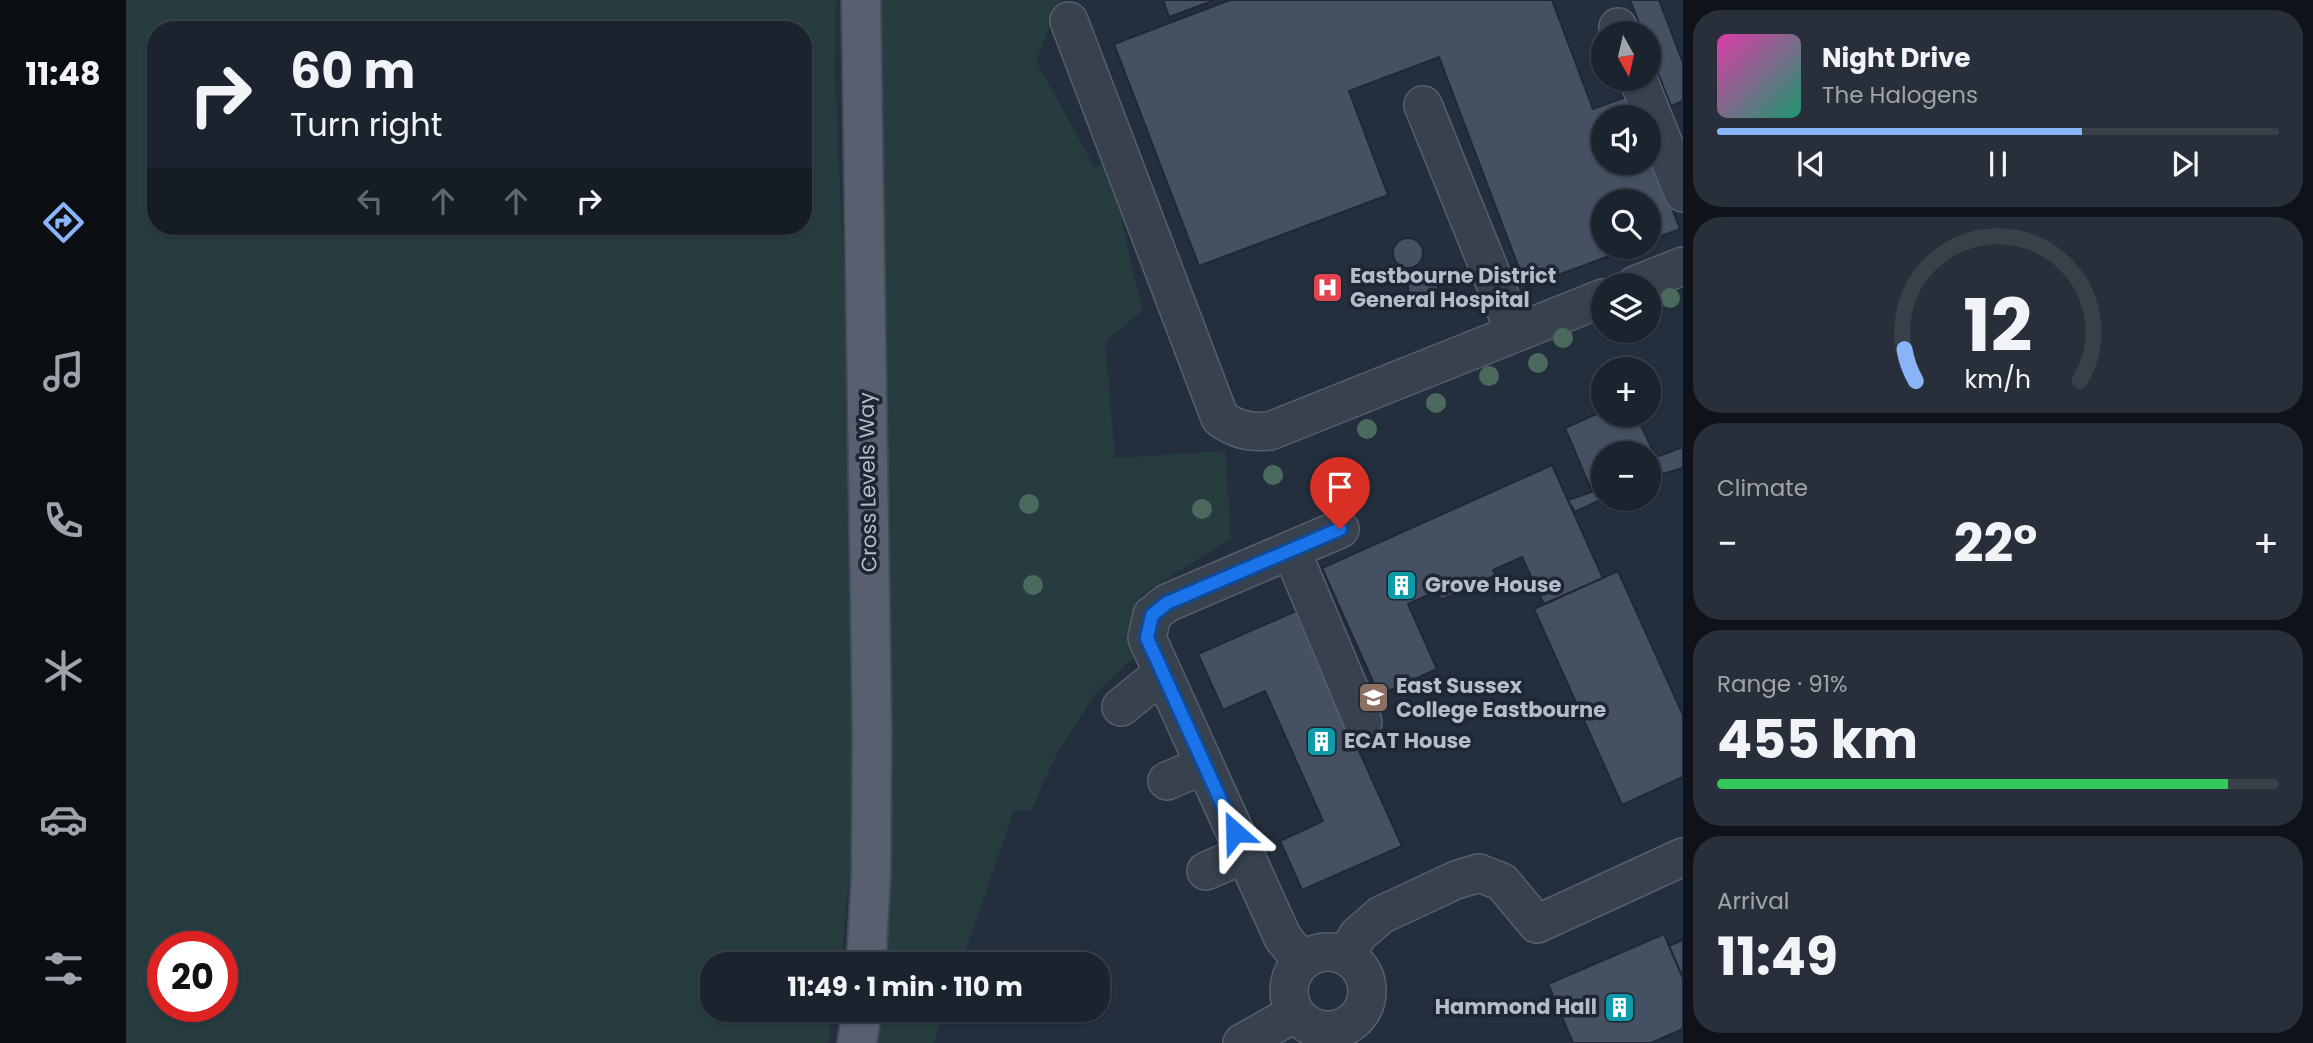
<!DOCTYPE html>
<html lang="en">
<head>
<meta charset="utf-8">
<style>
	body { margin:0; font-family:Poppins,sans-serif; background:#282f3a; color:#f1f3f6; height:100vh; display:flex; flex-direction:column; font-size:26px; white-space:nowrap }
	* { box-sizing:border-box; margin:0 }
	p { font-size:23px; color:#a0a4aa }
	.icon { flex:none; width:38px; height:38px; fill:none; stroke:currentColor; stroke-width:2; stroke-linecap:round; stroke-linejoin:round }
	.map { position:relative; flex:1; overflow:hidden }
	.side { display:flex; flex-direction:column; gap:10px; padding:10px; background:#0f1319; width:630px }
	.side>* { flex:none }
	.top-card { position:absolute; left:21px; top:21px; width:665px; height:214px; border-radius:28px; box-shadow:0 2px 5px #0004,0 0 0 2px #39404a; background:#1b232e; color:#f1f3f6; overflow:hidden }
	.needle { width:46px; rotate:172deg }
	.tools { position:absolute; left:1465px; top:21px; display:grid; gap:14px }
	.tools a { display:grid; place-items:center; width:70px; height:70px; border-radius:50%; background:#1b232e; box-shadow:0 2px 5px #0004,0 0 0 2px #39404a; font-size:35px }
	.speed { position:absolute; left:21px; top:931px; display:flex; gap:14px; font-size:35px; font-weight:700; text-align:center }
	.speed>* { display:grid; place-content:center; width:91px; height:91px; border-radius:50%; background:#1b232e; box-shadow:0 2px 5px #0004,0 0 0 2px #39404a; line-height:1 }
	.speed .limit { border:10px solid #d22; background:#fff; color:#111 }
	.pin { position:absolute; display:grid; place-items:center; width:60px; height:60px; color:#fff; margin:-72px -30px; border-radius:50% 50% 50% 0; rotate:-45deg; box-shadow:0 0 7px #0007 }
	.pin .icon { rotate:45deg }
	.me { position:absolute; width:77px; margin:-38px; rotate:335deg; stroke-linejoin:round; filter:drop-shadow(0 0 5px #0008) }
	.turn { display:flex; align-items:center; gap:24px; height:147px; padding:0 28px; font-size:32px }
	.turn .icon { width:91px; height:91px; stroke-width:2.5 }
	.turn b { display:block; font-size:49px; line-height:60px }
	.lanes { display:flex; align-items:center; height:66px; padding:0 28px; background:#0003; justify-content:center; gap:35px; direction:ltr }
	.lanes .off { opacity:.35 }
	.big { font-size:52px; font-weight:700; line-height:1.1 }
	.side .widget { flex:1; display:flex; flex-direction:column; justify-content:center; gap:10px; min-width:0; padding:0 24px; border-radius:28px; background:#282f3a }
	.side .dial { align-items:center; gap:0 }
	.dial svg { height:182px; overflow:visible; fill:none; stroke:#39404a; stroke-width:7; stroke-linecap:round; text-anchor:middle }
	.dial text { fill:#f1f3f6; stroke:none }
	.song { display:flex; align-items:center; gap:21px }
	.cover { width:84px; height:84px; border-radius:10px; background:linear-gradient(135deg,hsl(320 70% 55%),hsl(160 70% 35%)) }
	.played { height:7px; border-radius:4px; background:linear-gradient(90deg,#8ab4f8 65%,#39404a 65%) }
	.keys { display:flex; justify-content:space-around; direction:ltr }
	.heat { display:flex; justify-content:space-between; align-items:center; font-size:38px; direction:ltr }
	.charge { height:10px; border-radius:5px; background:linear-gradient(90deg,#34c759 91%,#39404a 0) }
	.trip { position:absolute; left:574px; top:952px; width:410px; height:70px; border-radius:28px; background:#1b232e; box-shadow:0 2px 5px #0004,0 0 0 2px #39404a; font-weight:700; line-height:70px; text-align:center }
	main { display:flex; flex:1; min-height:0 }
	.tabs { display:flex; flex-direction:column; width:126px; justify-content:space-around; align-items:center; background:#0b0e12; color:#a0a4aa }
	.tabs .icon { width:49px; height:49px }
	.tabs .selected { color:#8ab4f8 }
	.tabs b { font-size:32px; color:#f1f3f6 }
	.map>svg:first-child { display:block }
	.green { fill:#263c3f; fill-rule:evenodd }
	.building { fill:#455162; stroke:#1f2835; stroke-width:2 }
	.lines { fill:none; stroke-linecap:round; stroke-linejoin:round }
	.minor-casing { stroke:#565f6c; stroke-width:40 }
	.major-casing { stroke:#414a57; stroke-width:42 }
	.minor { stroke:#38414e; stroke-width:37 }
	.major { stroke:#56606e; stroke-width:38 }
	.tree { fill:#4b6a5d }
	.route-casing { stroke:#114b97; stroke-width:18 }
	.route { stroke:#1a73e8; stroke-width:12 }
	.labels { text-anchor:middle; stroke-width:7; stroke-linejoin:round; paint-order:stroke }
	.poi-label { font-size:21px; font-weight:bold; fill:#b4bcc9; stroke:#1d2633; text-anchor:start }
	.street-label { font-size:21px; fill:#b4bcc9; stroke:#1d2633 }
</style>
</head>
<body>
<main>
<nav class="tabs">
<b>11:48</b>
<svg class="icon selected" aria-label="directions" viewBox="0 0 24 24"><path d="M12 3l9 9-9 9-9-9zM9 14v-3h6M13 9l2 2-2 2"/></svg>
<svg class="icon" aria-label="music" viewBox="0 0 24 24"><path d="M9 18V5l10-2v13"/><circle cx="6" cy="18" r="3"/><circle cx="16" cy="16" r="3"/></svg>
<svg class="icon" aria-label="phone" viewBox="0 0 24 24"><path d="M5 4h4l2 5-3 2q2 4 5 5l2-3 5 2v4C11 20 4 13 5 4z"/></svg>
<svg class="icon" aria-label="climate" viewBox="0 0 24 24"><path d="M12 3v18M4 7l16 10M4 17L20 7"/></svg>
<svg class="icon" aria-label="car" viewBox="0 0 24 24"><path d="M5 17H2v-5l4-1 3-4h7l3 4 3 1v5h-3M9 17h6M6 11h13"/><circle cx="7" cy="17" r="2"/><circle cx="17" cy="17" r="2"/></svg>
<svg class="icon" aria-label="filters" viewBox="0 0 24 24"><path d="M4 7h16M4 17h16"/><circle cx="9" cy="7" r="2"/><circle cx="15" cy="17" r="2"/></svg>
</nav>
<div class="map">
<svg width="1557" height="1043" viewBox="0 0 1557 1043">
	<rect width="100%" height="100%" fill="#242f3e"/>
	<path class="green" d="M0 0H710L709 73 720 326 724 673 729 817 716 954 714 964H586V1010H707L702 1043H0ZM30 30H677V226H30ZM37 947H96V1006H37Z
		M753 0H935L910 61 969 168 983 163 1016 311 979 342 989 458 1099 451 1105 538 1014 596 1011 654 968 695 931 754 905 810H888L835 964H760L766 836 765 615Z
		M755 1010H819L808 1043H752Z"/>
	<path class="building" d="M1037 0H1089L1043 17Z
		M1104 0H1426L1467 109 1503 96 1511 117H1477V163H1522V147L1554 229 1522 241V201H1477V247H1507L1400 287 1313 57 1223 91 1262 195 1073 266 988 44Z
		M1504 0H1533L1557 63V101L1545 106 1522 48V33H1517Z
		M1267 253a15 15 0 1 1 30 0a15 15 0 1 1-30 0Z
		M1282 289a15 15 0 1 1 30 0a15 15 0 1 1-30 0Z
		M1477 411V415H1510L1530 457 1557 447V468L1522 478V453H1477V499H1511L1479 505 1474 500 1449 512 1442 500 1466 492 1439 428Z
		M1426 465 1477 578 1418 604 1396 557 1367 570 1370 575 1315 600 1311 591 1282 604 1311 669 1253 695 1196 568Z
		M1492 571 1557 715V777L1496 805 1408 609Z
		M1170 611 1276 846 1176 890 1154 841 1197 821 1139 691 1097 710 1072 654Z
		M1538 934 1557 978V1029L1525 1043H1447L1422 984Z
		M1557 940V978L1543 946Z"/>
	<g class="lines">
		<defs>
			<path id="minor" d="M943 21 1094 418C1110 430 1125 433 1144 431L1477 298
				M1492 27 1494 33
				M1512 79 1557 193
				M1297 105 1389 333
				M1509 285 1557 266
				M1166 552 1237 722
				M995 707 1037 673
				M1041 781 1078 765
				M1080 871 1119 854
				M1163 991a39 39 0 1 1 78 0a39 39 0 1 1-78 0Z
				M1220 956 1232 935 1255 915 1330 880 1353 873 1376 882 1411 924 1557 857
				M1176 961 1157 938 1021 638 1026 615 1041 603 1214 529
				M1116 1043 1169 1013"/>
			<path id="major" d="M735 0 746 734 745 875 740 964
				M731 1043 736 1010"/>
		</defs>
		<use href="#minor" class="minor-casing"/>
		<use href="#major" class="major-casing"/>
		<use href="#minor" class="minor"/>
		<use href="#major" class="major"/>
	</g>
	<g class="tree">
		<circle cx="1544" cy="298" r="10"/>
		<circle cx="1437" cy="338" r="10"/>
		<circle cx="1412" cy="363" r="10"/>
		<circle cx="1363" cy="376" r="10"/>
		<circle cx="1310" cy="403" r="10"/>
		<circle cx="1241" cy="429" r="10"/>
		<circle cx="1147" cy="475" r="10"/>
		<circle cx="903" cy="504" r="10"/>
		<circle cx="1076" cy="509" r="10"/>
		<circle cx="907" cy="585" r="10"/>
	</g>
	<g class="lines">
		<defs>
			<path id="route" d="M1109 832 1021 638 1026 615 1041 603 1214 529"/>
		</defs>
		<use href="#route" class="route-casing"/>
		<use href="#route" class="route"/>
	</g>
	<defs>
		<symbol id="hospital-square" viewBox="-11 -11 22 22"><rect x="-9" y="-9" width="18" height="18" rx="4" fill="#e0444e" stroke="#1d2633"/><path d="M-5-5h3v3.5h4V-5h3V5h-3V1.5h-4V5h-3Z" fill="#fff"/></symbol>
		<symbol id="building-square" viewBox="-11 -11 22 22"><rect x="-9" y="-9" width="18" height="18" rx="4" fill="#0f9aa8" stroke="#1d2633"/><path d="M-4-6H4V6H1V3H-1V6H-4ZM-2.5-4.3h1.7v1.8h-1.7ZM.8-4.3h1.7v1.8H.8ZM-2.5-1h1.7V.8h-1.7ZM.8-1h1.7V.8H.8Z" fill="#fff"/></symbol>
		<symbol id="university-square" viewBox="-11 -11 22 22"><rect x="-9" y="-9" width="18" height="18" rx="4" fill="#8d6e63" stroke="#1d2633"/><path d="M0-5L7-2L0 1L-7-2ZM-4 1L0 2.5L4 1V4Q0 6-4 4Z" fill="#fff"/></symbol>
	</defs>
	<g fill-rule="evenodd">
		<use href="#hospital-square" x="1184" y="270" width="35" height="35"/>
		<use href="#building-square" x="1258" y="568" width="35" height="35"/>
		<use href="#university-square" x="1230" y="680" width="35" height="35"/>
		<use href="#building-square" x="1178" y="724" width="35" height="35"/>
		<use href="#building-square" x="1476" y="990" width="35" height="35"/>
	</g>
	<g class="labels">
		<g class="poi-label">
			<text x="1224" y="283">Eastbourne District<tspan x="1224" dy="24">General Hospital</tspan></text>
			<text x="1299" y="592">Grove House</text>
			<text x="1270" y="693">East Sussex<tspan x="1270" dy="24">College Eastbourne</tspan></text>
			<text x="1218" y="748">ECAT House</text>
			<text x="1471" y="1014" text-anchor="end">Hammond Hall</text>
		</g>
		<g class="street-label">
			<text transform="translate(742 482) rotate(-91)" y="7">Cross Levels Way</text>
		</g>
	</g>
</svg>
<div class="tools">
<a><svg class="needle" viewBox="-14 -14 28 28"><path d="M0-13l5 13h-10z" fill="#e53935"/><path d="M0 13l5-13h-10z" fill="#a0a4aa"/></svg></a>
<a><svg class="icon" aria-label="sound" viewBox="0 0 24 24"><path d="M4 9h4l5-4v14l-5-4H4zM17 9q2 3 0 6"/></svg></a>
<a><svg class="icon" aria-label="search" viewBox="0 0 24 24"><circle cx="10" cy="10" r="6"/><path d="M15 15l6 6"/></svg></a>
<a><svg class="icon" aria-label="layers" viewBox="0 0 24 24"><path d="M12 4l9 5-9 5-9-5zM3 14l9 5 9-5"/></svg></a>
<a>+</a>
<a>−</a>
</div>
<div class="speed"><div class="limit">20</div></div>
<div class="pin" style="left:1214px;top:529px;background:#d93025"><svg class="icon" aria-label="arrive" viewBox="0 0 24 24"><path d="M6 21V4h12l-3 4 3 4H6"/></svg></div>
<svg class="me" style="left:1109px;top:832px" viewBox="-20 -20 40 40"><path d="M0-17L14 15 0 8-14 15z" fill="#1a73e8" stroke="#fff" stroke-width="4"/></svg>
<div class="trip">11:49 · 1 min · 110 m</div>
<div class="top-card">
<div class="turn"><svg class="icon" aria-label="right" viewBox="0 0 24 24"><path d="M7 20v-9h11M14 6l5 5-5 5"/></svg><div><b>60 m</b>Turn right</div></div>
<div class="lanes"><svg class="icon off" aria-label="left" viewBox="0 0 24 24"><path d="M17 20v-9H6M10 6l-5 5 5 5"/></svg><svg class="icon off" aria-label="ahead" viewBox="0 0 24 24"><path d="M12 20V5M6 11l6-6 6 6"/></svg><svg class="icon off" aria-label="ahead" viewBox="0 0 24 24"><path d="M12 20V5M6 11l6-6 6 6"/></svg><svg class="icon" aria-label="right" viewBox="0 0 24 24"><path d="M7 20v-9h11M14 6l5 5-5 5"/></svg></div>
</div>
</div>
<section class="side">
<div class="widget">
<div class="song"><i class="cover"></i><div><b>Night Drive</b><p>The Halogens</p></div></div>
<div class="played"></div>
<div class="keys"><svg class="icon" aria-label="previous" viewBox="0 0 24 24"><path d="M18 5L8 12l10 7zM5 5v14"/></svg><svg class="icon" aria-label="pause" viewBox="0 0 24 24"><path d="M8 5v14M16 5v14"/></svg><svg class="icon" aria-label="next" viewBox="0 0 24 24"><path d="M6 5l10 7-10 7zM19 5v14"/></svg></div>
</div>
<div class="widget dial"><svg viewBox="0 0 100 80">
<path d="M14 69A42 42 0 1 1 86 69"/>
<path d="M14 69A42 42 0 0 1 9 55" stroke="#8ab4f8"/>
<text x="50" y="56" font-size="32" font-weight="700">12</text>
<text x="50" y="72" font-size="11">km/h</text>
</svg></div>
<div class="widget"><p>Climate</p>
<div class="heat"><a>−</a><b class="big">22°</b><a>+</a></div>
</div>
<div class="widget"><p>Range · 91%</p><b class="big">455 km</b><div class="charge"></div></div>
<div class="widget"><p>Arrival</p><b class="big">11:49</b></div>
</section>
</main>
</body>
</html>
